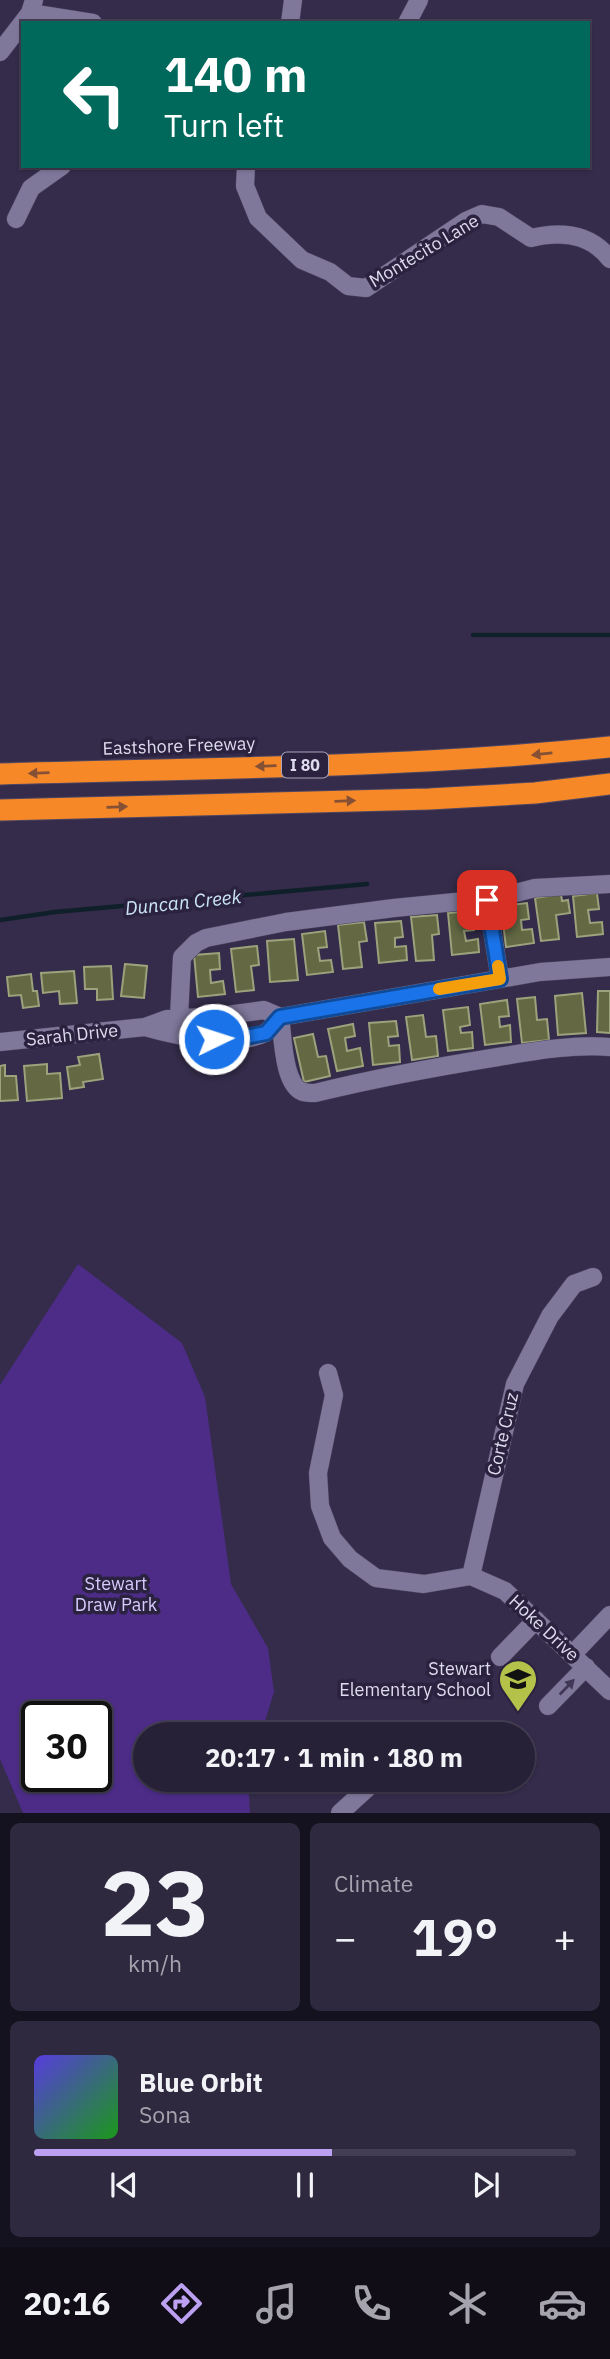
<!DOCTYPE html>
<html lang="en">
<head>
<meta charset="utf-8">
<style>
	body { margin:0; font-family:"IBM Plex Sans",sans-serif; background:#2f2940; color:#f1f3f6; height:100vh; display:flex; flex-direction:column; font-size:26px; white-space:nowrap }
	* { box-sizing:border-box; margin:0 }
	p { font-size:23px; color:#a4a3ae }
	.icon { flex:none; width:38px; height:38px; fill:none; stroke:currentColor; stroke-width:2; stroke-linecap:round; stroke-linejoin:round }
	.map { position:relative; height:1813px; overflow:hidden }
	.sheet { display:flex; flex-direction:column; gap:10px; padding:10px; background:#15121f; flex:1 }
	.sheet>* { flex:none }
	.hud { position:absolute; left:21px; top:21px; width:569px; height:147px; border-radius:0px; box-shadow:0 2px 5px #0004,0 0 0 2px #433e53; background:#00695c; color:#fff; overflow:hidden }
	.speed { position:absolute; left:21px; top:1701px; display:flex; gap:14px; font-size:35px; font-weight:700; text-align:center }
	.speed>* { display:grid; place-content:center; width:91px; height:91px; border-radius:50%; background:#272138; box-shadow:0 2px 5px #0004,0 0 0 2px #433e53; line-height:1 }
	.speed .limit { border:4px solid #111; border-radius:10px; background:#fff; color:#111 }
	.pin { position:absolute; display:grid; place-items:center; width:60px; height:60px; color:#fff; margin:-30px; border-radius:14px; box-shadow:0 4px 10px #0006 }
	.me { position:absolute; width:77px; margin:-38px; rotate:86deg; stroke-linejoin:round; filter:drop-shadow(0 0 5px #0008) }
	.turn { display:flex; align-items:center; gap:24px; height:147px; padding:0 28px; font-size:32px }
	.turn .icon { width:91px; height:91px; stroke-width:2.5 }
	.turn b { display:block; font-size:49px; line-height:60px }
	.big { font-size:52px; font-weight:800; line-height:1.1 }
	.sheet .card { flex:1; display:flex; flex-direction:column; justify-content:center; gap:10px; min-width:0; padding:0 24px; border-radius:10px; background:#2f2940 }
	.sheet .dial { align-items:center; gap:0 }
	.dial b { font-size:91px; line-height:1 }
	.song { display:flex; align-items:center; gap:21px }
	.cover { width:84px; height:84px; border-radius:10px; background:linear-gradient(135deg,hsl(250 70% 55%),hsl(120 70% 35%)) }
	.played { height:7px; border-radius:4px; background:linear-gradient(90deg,#bca0f2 55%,#433e53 55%) }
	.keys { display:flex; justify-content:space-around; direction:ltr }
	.heat { display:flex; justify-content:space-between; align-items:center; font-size:38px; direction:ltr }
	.sheet .tiles { flex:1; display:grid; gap:10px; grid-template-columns:1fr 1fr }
	.card:last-child { grid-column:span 2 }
	.trip { position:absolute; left:133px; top:1722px; width:402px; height:70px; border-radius:35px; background:#272138; box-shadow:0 2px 5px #0004,0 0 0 2px #433e53; font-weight:800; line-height:70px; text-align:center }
	.dock { display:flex; height:112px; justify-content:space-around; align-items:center; background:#100d16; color:#a4a3ae }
	.dock .icon { width:49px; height:49px }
	.dock .current { color:#bca0f2 }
	.dock b { font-size:32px; color:#f1f3f6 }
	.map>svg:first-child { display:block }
	.green { fill:#4c2c87; fill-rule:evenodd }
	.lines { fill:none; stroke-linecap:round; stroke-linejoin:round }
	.stream { stroke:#0f202a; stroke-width:4.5 }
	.building { fill:#646944; stroke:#9ca27b; stroke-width:2 }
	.minor-casing { stroke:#4f4762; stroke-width:19 }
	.highway-casing { stroke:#4f4762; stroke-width:23 }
	.minor { stroke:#80789b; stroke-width:18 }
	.highway { stroke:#f78828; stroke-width:21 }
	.oneway { fill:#865035 }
	.oneway2 { fill:#403856 }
	.route-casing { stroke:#114b97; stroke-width:18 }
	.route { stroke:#1a73e8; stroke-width:12 }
	.slow { stroke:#f59e0b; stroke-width:12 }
	.labels { text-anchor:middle; stroke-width:7; stroke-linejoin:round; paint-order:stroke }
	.shield { fill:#2a223f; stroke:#a9a4ba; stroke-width:2 }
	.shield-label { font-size:16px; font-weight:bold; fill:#dfdbef }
	.street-label { font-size:18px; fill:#dfdbef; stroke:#2a223f }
	.park-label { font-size:18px; fill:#d6cbfd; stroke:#2a223f }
	.poi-label { font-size:18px; fill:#dfdbef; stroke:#2a223f; text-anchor:end }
	.water-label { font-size:19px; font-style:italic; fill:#cce6f6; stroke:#2a223f }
</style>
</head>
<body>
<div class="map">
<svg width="610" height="1813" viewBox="0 0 610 1813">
	<rect width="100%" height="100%" fill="#342c4a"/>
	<path class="green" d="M78 1264 182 1343 205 1397 231 1584 268 1648 274 1692 261 1734H145V1780H248L250 1813H23L0 1759V1385ZM37 1717H96V1776H37Z"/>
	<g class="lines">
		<path class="stream" d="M473 635H610
			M0 920 55 912 367 884"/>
	</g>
	<path class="building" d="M597 893 599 909 588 910 590 923 602 922 603 934 577 937 573 896Z
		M561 894 562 901 568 900 570 913 556 915 559 939 541 941 535 898Z
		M527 903 529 919 521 920 522 930 532 929 534 943 506 947 501 906Z
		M472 911 474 930 464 931 466 941 478 939 479 952 452 955 448 913Z
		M437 915 439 934 432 935 434 960 416 961 411 917Z
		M401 921 403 937 395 938V947L406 946 407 960 379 963 375 923Z
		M364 922 367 941 359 942 362 967 343 969 338 925Z
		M325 931 327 947 318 948 320 961 331 960 333 972 307 975 302 934Z
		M294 939 298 980 270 982 267 941Z
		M257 946 259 965 251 966 254 990 236 992 231 949Z
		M219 953 220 969 210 970 211 983 223 981 225 994 198 997 194 955Z
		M125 964 147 966 144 998 121 996Z
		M111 966 113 999 97 1000V989H85L84 967Z
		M74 971 77 1003 60 1004 59 991 43 993 41 973Z
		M31 974 33 991H37L39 1006 23 1008 21 995 9 996 7 977Z
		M598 991H610V1033L597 1032Z
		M582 993 586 1033 558 1035 555 996Z
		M535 997 537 1020 547 1019 549 1040 522 1043 517 999Z
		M507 1000 509 1016 499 1017 500 1027 510 1025 511 1042 485 1045 480 1004Z
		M468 1007 470 1025 460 1027 461 1033 472 1032 473 1048 448 1051 443 1010Z
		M423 1015 426 1037 436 1036 438 1056 412 1060 406 1017Z
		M396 1021 398 1036 388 1037 389 1046 399 1045 400 1062 373 1065 369 1023Z
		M353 1024 355 1036 345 1038 347 1051 360 1048 363 1066 337 1071 328 1029Z
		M313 1034 318 1057 326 1056 330 1076 304 1082 294 1038Z
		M99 1054 103 1079 83 1082 84 1087 70 1089 67 1067 80 1065 78 1057Z
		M47 1064V1074L60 1073 62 1098 27 1101 24 1066Z
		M5 1065V1076H16L18 1100 0 1101V1066Z"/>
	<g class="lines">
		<defs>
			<path id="minor" d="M30 13 93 23
				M290 23 293 0
				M407 23 419 0
				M0 52 30 13 34 0
				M246 166 245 186 258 218 302 260 330 272 348 286 366 288 466 221 482 214 499 217 531 238C560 231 590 233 610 259
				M16 219 31 188 62 166
				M487 899 500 979
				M610 967 540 972 280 1017C283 1036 283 1085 303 1092 307 1093 311 1093 315 1093 376 1078 436 1067 498 1057 535 1051 573 1044 610 1047
				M179 1017 182 957 196 943 206 938 286 922 394 908 496 898 535 888 610 884
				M0 1042 145 1027 167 1019 220 1016 264 1010 280 1017C276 1022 270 1030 265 1033 233 1048 177 1036 145 1027
				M328 1373 334 1395 318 1473 320 1506 332 1538 350 1559 376 1578 424 1584 471 1576
				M471 1576 515 1384 550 1316 574 1284 593 1277
				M471 1576 505 1591 610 1691
				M572 1655 610 1615
				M500 1657 536 1620
				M548 1706 586 1667
				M340 1813 376 1780"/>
			<path id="highway" d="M0 774C203 768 408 768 610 747
				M0 810 429 799 535 793 610 784"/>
		</defs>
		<use href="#minor" class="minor-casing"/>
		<use href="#highway" class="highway-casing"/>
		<use href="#minor" class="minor"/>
		<use href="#highway" class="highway"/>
	</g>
	<defs><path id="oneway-solid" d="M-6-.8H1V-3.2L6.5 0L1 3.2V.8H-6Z" transform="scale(1.75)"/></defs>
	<g class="oneway">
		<use href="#oneway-solid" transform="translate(542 754) rotate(174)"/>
		<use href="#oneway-solid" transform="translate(266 766) rotate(178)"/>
		<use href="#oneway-solid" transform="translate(39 773) rotate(178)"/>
		<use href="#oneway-solid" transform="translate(345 801) rotate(-2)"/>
		<use href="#oneway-solid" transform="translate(117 807) rotate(-2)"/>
	</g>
	<use class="oneway2" href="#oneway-solid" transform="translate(567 1687) rotate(-46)"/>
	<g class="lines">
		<defs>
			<path id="route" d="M214 1039 241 1038 266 1033 280 1017 500 979 487 900"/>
		</defs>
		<use href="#route" class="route-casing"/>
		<use href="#route" class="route"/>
		<path class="slow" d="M439 989 500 979 498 966"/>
	</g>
	<defs>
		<symbol id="school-pin" viewBox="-11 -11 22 30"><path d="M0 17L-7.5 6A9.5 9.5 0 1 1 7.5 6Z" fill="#b4c24a" stroke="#2a223f"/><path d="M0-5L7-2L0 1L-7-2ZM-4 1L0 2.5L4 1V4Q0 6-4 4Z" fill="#111"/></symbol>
	</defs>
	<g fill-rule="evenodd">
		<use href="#school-pin" x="496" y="1657" width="44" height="60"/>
	</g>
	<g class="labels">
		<rect class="shield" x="282" y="752.5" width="46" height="25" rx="5"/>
		<g class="shield-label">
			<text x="305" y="771">I 80</text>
		</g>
		<g class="street-label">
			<text transform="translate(424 251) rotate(-31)" y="6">Montecito Lane</text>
			<text transform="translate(179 746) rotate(-2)" y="6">Eastshore Freeway</text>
			<text transform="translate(72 1035) rotate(-6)" y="6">Sarah Drive</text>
			<text transform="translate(503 1434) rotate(-77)" y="6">Corte Cruz</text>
			<text transform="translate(544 1628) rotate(43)" y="6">Hoke Drive</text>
		</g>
		<g class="park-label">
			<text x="116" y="1590">Stewart<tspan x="116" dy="21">Draw Park</tspan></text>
		</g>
		<g class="poi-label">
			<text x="491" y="1675">Stewart<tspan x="491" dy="21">Elementary School</tspan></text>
		</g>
		<g class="water-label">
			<text transform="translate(183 902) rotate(-6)" y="7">Duncan Creek</text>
		</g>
	</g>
</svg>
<div class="speed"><div class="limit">30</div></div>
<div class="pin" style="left:487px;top:900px;background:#d93025"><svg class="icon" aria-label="arrive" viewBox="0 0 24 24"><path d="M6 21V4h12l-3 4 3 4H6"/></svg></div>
<svg class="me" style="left:214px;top:1039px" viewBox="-20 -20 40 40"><circle r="17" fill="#1a73e8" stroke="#fff" stroke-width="3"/><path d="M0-11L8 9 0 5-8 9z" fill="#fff"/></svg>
<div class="trip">20:17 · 1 min · 180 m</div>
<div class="hud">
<div class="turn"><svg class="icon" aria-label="left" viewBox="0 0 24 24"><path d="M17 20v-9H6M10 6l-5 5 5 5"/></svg><div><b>140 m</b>Turn left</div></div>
</div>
</div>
<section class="sheet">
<div class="tiles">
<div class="card dial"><b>23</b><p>km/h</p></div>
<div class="card"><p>Climate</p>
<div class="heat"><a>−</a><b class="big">19°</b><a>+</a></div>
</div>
<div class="card">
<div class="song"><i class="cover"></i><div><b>Blue Orbit</b><p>Sona</p></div></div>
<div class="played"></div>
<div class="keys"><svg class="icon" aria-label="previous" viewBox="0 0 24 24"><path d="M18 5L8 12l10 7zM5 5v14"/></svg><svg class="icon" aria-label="pause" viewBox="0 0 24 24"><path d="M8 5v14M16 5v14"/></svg><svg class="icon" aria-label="next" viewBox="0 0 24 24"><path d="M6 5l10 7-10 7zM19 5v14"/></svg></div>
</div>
</div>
</section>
<nav class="dock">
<b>20:16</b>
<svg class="icon current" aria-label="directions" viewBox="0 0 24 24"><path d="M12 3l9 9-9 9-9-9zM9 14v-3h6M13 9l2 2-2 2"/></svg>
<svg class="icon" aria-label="music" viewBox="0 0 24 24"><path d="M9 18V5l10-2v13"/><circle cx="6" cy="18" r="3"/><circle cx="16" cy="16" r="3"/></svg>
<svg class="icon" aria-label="phone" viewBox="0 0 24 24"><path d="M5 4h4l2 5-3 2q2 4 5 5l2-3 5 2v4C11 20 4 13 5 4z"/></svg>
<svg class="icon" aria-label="climate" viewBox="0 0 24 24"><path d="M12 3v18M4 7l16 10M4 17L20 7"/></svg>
<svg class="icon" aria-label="car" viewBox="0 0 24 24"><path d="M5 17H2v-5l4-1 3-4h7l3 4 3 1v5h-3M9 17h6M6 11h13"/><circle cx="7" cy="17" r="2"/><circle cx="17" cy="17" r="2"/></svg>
</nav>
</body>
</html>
